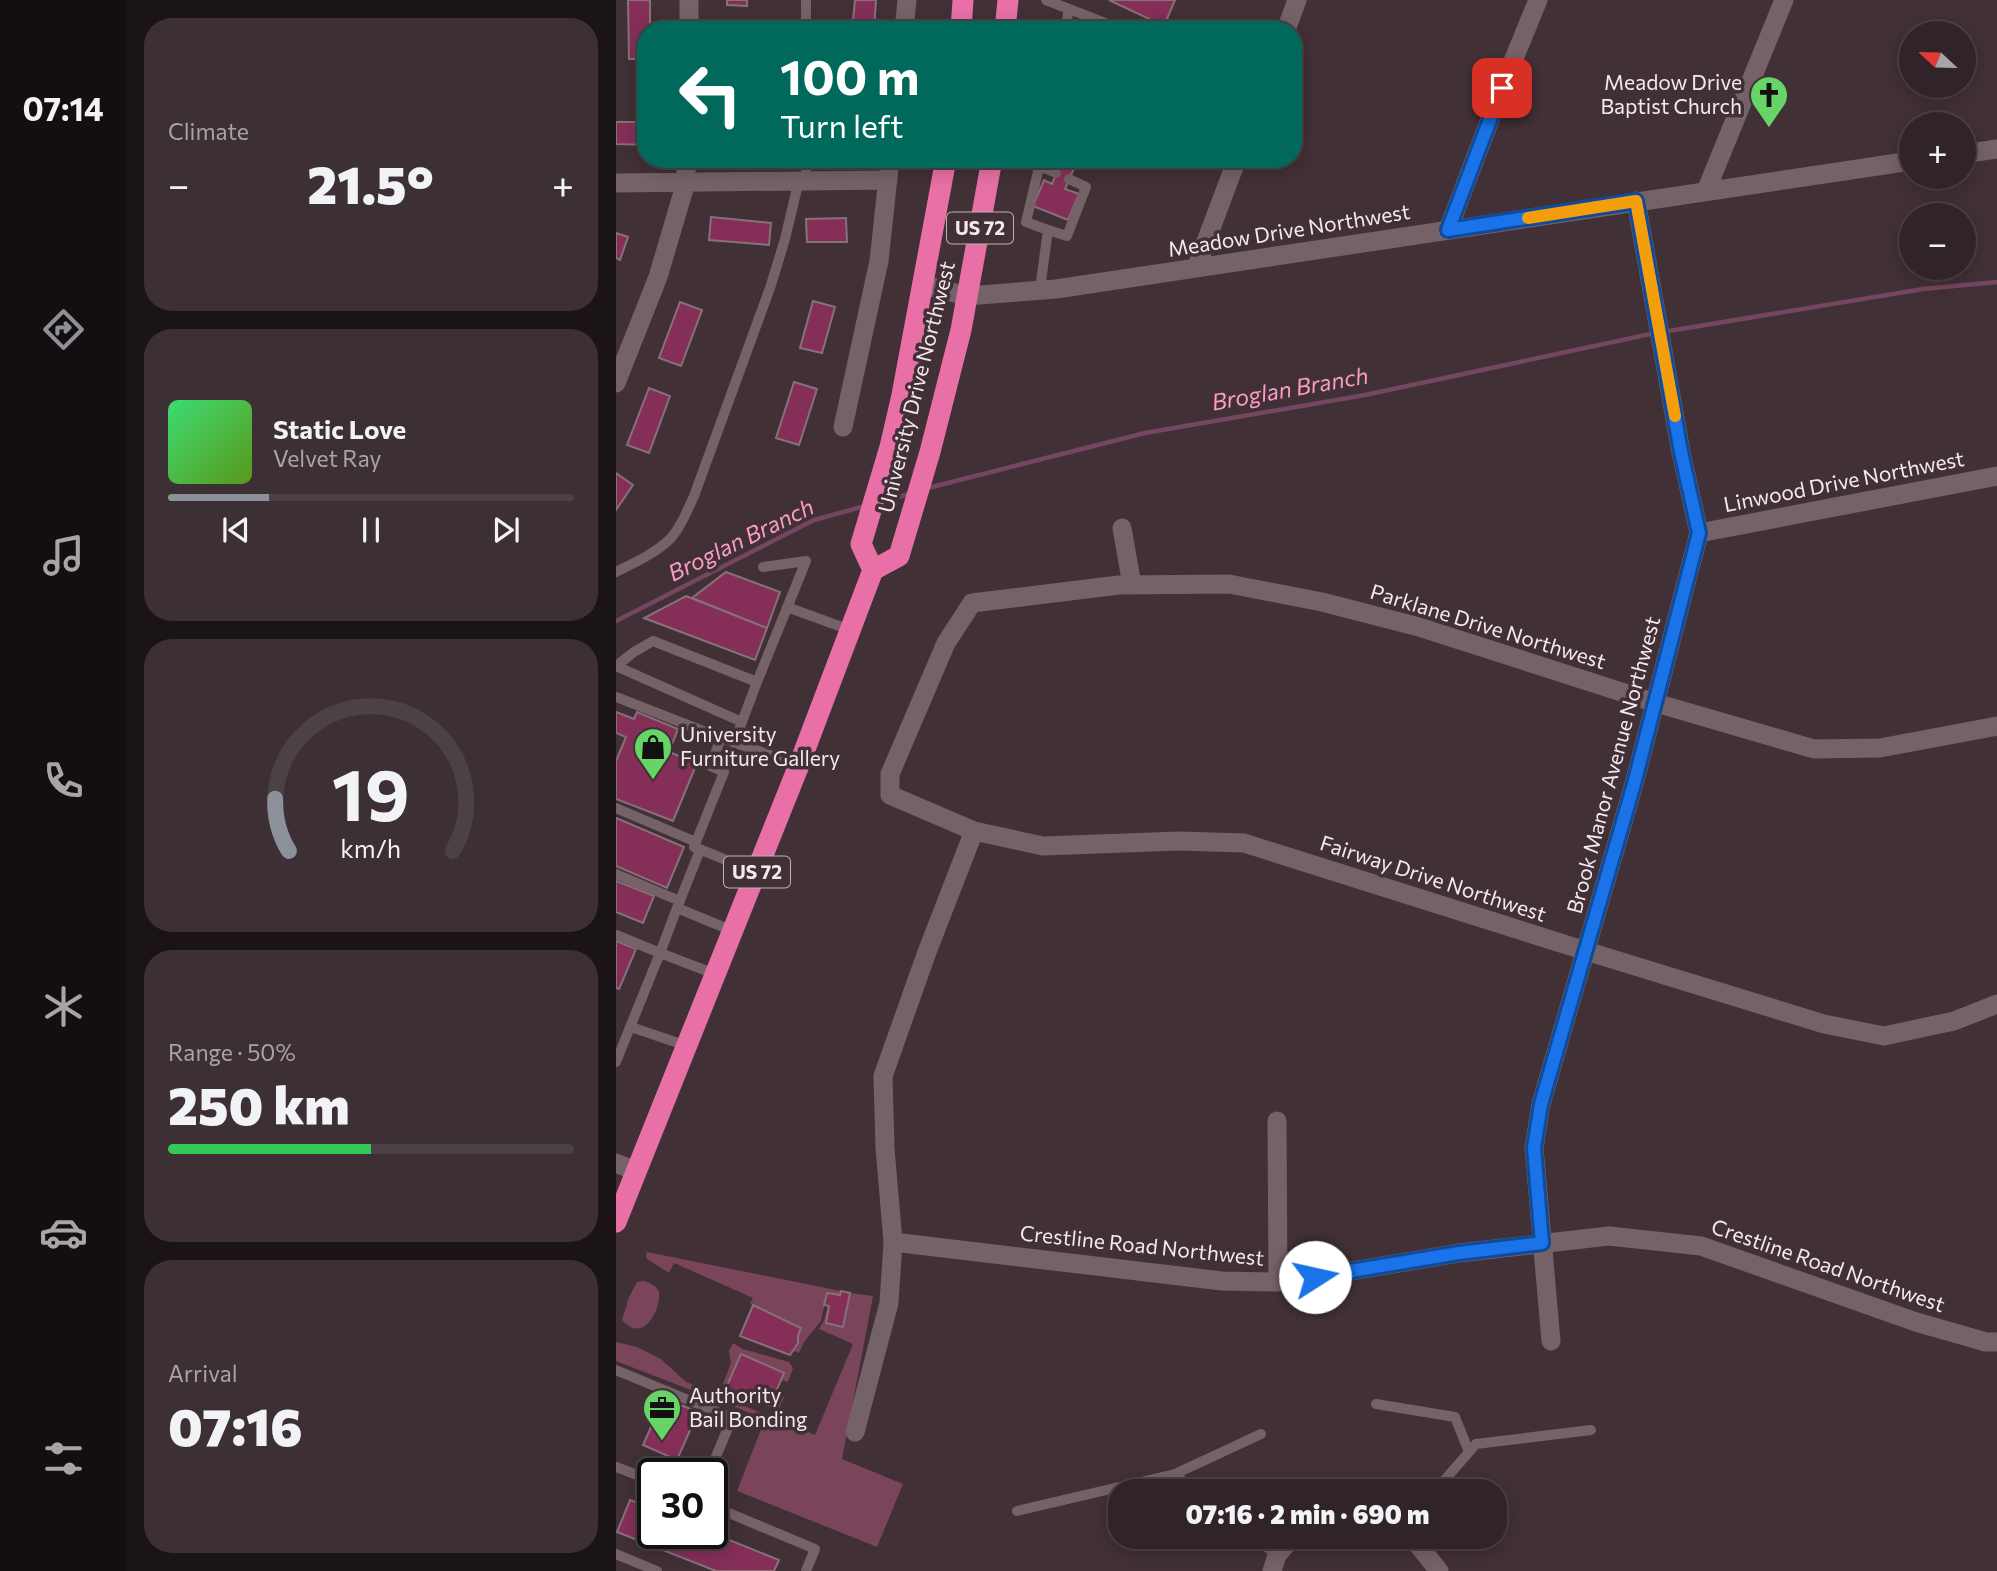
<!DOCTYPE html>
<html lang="en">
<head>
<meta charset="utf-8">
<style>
	body { margin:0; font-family:Commissioner,sans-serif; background:#3d3034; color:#f1f3f6; height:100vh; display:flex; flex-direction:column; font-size:26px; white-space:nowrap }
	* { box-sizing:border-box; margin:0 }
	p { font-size:23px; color:#a8a4a8 }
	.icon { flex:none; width:38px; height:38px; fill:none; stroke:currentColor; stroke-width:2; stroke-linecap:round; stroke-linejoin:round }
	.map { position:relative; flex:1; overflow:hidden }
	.side { display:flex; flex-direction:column; gap:18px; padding:18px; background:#1b1416; width:490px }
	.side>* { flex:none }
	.top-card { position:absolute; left:21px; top:21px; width:665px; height:147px; border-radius:28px; box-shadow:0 4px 18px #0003,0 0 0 2px #4c4145; background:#00695c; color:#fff; overflow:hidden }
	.needle { width:46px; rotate:292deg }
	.tools { position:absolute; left:1283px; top:21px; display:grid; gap:14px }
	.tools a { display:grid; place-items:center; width:77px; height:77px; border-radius:50%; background:#312428; box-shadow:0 4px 18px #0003,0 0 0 2px #4c4145; font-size:35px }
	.speed { position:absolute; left:21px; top:1458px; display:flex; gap:14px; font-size:35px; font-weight:700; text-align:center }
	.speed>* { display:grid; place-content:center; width:91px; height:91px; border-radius:50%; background:#312428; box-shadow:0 4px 18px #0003,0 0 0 2px #4c4145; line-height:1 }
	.speed .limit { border:4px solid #111; border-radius:10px; background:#fff; color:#111 }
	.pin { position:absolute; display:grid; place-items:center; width:60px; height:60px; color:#fff; margin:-30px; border-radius:14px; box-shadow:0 4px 10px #0006 }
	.me { position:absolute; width:77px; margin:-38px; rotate:80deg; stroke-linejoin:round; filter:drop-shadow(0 0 5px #0008) }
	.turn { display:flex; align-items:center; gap:24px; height:147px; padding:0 28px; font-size:32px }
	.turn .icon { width:91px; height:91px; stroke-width:2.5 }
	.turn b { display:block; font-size:49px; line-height:60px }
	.big { font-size:52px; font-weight:800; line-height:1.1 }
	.side .tile { flex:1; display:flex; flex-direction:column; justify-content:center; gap:10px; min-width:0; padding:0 24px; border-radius:28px; background:#3d3034 }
	.side .dial { align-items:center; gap:0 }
	.dial svg { height:182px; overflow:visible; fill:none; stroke:#4c4145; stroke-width:7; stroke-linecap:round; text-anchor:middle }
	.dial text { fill:#f1f3f6; stroke:none }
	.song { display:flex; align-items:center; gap:21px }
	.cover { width:84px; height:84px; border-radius:10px; background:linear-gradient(135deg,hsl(140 70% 55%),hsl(90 70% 35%)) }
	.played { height:7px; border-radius:4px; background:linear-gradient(90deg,#8c9099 25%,#4c4145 25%) }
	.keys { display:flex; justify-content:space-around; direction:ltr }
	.heat { display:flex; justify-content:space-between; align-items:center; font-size:38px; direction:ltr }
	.charge { height:10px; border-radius:5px; background:linear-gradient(90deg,#34c759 50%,#4c4145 0) }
	.trip { position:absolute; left:492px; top:1479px; width:399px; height:70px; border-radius:28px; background:#312428; box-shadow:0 4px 18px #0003,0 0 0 2px #4c4145; font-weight:800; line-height:70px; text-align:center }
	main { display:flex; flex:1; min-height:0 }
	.tab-bar { display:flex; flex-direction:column; width:126px; justify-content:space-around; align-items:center; background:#140e10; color:#a8a4a8 }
	.tab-bar .icon { width:49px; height:49px }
	.tab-bar .active { color:#8c9099 }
	.tab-bar b { font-size:32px; color:#f1f3f6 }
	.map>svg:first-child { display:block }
	.green { fill:#7a445b }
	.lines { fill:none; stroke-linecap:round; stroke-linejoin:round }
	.stream { stroke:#75465f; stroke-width:4.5 }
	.building { fill:#852f58; stroke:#857179; stroke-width:2 }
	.lane { stroke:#756269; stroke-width:10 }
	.street { stroke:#756269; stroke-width:19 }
	.highway { stroke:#e870a6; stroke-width:21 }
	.route-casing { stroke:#114b97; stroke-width:18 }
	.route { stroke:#1a73e8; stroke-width:12 }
	.slow { stroke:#f59e0b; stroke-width:12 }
	.labels { text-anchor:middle; stroke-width:7; stroke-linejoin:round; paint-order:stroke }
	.shield { fill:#413036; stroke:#beb2b6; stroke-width:2 }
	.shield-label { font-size:19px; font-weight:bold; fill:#f4e9ed }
	.poi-label { font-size:21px; fill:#f4e9ed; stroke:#413036; text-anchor:start }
	.street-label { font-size:21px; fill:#f4e9ed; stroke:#413036 }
	.water-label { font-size:23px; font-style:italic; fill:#fc9bc4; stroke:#413036 }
</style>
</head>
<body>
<main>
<nav class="tab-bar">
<b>07:14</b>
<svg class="icon active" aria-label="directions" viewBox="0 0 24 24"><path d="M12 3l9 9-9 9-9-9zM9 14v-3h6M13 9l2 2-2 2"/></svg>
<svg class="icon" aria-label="music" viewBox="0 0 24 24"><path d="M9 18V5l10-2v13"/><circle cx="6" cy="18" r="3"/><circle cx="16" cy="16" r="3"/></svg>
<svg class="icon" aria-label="phone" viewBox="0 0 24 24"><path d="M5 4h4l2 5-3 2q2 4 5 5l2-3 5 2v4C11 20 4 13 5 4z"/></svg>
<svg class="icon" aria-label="climate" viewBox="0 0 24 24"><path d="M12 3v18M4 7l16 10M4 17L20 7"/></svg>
<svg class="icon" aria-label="car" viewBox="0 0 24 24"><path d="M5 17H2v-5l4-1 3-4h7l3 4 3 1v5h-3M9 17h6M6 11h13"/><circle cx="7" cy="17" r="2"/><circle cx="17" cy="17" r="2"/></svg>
<svg class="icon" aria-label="filters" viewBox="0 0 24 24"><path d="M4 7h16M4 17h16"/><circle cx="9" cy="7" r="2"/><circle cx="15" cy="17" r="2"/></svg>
</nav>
<section class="side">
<div class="tile"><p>Climate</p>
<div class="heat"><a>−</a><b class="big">21.5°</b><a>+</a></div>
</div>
<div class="tile">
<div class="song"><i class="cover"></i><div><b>Static Love</b><p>Velvet Ray</p></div></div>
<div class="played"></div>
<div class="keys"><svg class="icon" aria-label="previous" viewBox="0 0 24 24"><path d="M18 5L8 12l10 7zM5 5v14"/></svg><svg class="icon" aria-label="pause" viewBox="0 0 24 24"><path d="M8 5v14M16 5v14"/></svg><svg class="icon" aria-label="next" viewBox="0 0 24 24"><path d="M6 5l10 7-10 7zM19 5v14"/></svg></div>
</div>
<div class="tile dial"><svg viewBox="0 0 100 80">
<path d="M14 69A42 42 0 1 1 86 69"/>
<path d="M14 69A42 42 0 0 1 8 46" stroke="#8c9099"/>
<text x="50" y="56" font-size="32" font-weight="700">19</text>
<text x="50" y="72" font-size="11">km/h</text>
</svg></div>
<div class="tile"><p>Range · 50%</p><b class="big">250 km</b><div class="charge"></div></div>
<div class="tile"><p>Arrival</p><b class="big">07:16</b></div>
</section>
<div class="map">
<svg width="1381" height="1571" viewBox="0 0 1381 1571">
	<rect width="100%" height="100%" fill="#413036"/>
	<path class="green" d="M31 1252 225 1291 224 1295 211 1293 205 1321 188 1342 183 1353 176 1350 182 1343V1336L185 1327 137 1305 134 1304 137 1298 58 1263 53 1273 31 1259 30 1256Z
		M28 1281C34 1283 39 1285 42 1290 48 1302 29 1347 6 1320L13 1297 21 1282Z
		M234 1293 257 1296 226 1459 287 1484 261 1547 121 1491 149 1419 0 1361V1342L21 1347 45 1359 70 1382 199 1435 237 1344 203 1329 208 1320 212 1306 210 1323 227 1326Z
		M117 1343 127 1349 173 1362 177 1368 172 1382 165 1380 168 1373 125 1355 110 1387 153 1406 159 1393 168 1397 163 1409 105 1389 115 1363 113 1351Z"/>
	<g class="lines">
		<path class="stream" d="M1047 332 1307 289 1381 282
			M308 489 529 433 749 395 1039 333
			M265 502 293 494
			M0 621 198 520 249 506"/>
	</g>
	<path class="building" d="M12 0H34V30H30V59H13Z
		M111 0H131V6L111 5Z
		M239 0H260L258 30H236Z
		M493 0H559L548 26Z
		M0 122H30V145L0 144Z
		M446 159 461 161 449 189 463 194 452 220 417 206 428 180 436 184Z
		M457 159H478L475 167Z
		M95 217 155 223 153 245 93 240Z
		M230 218 231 242H191L190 219Z
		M0 233 12 237 4 260 0 258Z
		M197 301 219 307 206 353 184 348Z
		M64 302 86 310 65 366 43 358Z
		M178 382 201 389 183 445 160 438Z
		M33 388 54 396 33 453 11 445Z
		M0 473 17 485 0 510Z
		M110 572 164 592 151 628 76 598Z
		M70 596 151 628 139 660 28 618Z
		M0 712 18 719 21 712 62 729 53 752 81 763 57 821 0 799V761L10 737 0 733Z
		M0 818 68 847 51 888 0 866Z
		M0 881 38 896 27 923 0 912Z
		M0 941 20 949 3 989 0 988Z
		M225 1291 234 1293 227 1327 210 1323 213 1306 208 1305 211 1293 224 1295Z
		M137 1305 185 1328 182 1336V1343L174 1355 124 1336Z
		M125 1354 168 1373 154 1406 110 1388Z
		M48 1398 82 1412 61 1460 27 1445Z
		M14 1500 37 1509V1533H96L163 1560 158 1571H100L1 1532Z"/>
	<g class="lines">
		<path class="lane" d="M190 0V30
			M430 0 453 9 449 30
			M453 9 507 30
			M190 159V180
			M423 166 440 173
			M432 230 451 236 470 187 453 179
			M424 289 432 230 410 222 425 159
			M0 572C18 563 38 554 53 540 64 529 71 511 78 496L154 288 169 239 183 180
			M171 607 234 630
			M0 697 105 738
			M126 722 0 666 18 652 37 641 141 682 190 561 147 567
			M118 743 141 682
			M0 808 80 842
			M84 850 61 908 117 931
			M140 872 78 847 108 772 94 766 105 738 183 765
			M0 874 64 901
			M0 935 44 953 61 908
			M15 1027 71 1046
			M0 1062 44 953 99 974
			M0 1370 116 1418 99 1459
			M760 1404 839 1417 853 1452
			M0 1467 37 1481
			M559 1474 645 1434
			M819 1491 860 1444 975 1430
			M96 1506 199 1549 190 1571
			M401 1511 559 1474 577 1491
			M637 1536 661 1555
			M0 1554 41 1571"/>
		<path class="street" d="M73 30V0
			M288 30 291 0
			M670 30 681 0
			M1348 154 1381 149
			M0 183 272 180
			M1090 191 1168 0
			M832 230 886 88 922 0
			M580 268 621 159
			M307 285 351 296 440 289 1295 161
			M0 383 42 277 70 182V159
			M227 427 263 261 274 159
			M506 528 516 585
			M1083 533 1381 476
			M1381 726 1264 748 1198 749 1040 703 803 627 706 602 613 584 503 585 356 603 330 643 274 774V795L358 831 427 846 563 841 628 843 970 951 1208 1024 1268 1036 1338 1021 1381 1004
			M661 1121 662 1282
			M0 1163 20 1171
			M277 1242 606 1281 662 1282 699 1277 843 1253 993 1236 1085 1246 1300 1322 1370 1342H1381
			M935 1341 918 1148 925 1104 1018 784 1083 533 1065 452 1020 201
			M239 1432 273 1303 277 1242 269 1148 267 1076 311 952 358 831
			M795 1536 823 1571
			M656 1571 661 1555 678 1536"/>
		<path class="highway" d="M345 30 347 0
			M389 30 392 0
			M257 570 245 544 274 447 286 395 330 159
			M0 1222 183 765 257 570 283 556 314 452 345 330 376 159"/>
	</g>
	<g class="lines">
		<defs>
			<path id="route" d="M699 1277 843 1253 926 1243 918 1148 925 1104 1018 784 1083 533 1065 452 1020 201 832 230 886 88"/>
		</defs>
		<use href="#route" class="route-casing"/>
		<use href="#route" class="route"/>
		<path class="slow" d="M912 218 1020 201 1059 416"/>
	</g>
	<defs>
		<symbol id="church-pin" viewBox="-11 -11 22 30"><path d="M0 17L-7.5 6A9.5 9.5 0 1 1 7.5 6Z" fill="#66d466" stroke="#413036"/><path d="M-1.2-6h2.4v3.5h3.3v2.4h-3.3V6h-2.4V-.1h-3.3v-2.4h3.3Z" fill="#111"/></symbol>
		<symbol id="shop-pin" viewBox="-11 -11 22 30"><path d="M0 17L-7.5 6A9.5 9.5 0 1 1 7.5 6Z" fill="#66d466" stroke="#413036"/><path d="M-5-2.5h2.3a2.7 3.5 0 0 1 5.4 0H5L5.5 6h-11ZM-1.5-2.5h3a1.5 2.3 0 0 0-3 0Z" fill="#111"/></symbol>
		<symbol id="office-pin" viewBox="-11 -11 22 30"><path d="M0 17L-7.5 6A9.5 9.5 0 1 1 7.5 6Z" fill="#66d466" stroke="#413036"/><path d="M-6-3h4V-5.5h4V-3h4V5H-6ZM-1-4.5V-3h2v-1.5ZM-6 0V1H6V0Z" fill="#111"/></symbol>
	</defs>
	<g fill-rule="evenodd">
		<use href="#church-pin" x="1131" y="73" width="44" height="60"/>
		<use href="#shop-pin" x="15" y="725" width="44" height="60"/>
		<use href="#office-pin" x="24" y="1386" width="44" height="60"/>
	</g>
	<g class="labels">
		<g class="shield">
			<rect x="331" y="212.5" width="66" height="31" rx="5"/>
			<rect x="108" y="856.5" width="66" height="31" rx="5"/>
		</g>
		<g class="shield-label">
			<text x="364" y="235">US 72</text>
			<text x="141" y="879">US 72</text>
		</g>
		<g class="poi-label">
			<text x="1126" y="90" text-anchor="end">Meadow Drive<tspan x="1126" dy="24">Baptist Church</tspan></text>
			<text x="64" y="742">University<tspan x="64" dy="24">Furniture Gallery</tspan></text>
			<text x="73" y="1403">Authority<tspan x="73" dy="24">Bail Bonding</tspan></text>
		</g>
		<g class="street-label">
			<text transform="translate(673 231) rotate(-9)" y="7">Meadow Drive Northwest</text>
			<text transform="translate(301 387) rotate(-76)" y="7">University Drive Northwest</text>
			<text transform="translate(1228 482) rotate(-11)" y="7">Linwood Drive Northwest</text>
			<text transform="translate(872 627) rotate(17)" y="7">Parklane Drive Northwest</text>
			<text transform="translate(998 765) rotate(-75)" y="7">Brook Manor Avenue Northwest</text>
			<text transform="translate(817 879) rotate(18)" y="7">Fairway Drive Northwest</text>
			<text transform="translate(526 1246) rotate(6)" y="7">Crestline Road Northwest</text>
			<text transform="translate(1212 1266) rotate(19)" y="7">Crestline Road Northwest</text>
		</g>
		<g class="water-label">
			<text transform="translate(674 389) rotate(-10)" y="8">Broglan Branch</text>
			<text transform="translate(125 540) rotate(-26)" y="8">Broglan Branch</text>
		</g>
	</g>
</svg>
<div class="tools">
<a><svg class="needle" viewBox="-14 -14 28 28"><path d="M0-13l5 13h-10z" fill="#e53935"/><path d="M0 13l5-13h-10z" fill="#a8a4a8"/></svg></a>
<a>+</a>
<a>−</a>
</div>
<div class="speed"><div class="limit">30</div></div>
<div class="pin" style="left:886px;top:88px;background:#d93025"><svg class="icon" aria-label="arrive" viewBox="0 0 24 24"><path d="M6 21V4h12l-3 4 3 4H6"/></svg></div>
<svg class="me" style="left:699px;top:1277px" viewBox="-20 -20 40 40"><circle r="19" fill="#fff"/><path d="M0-13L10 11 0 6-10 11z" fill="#1a73e8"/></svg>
<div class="trip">07:16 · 2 min · 690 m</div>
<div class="top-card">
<div class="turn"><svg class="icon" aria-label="left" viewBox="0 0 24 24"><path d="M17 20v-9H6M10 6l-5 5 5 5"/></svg><div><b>100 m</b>Turn left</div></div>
</div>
</div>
</main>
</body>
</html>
